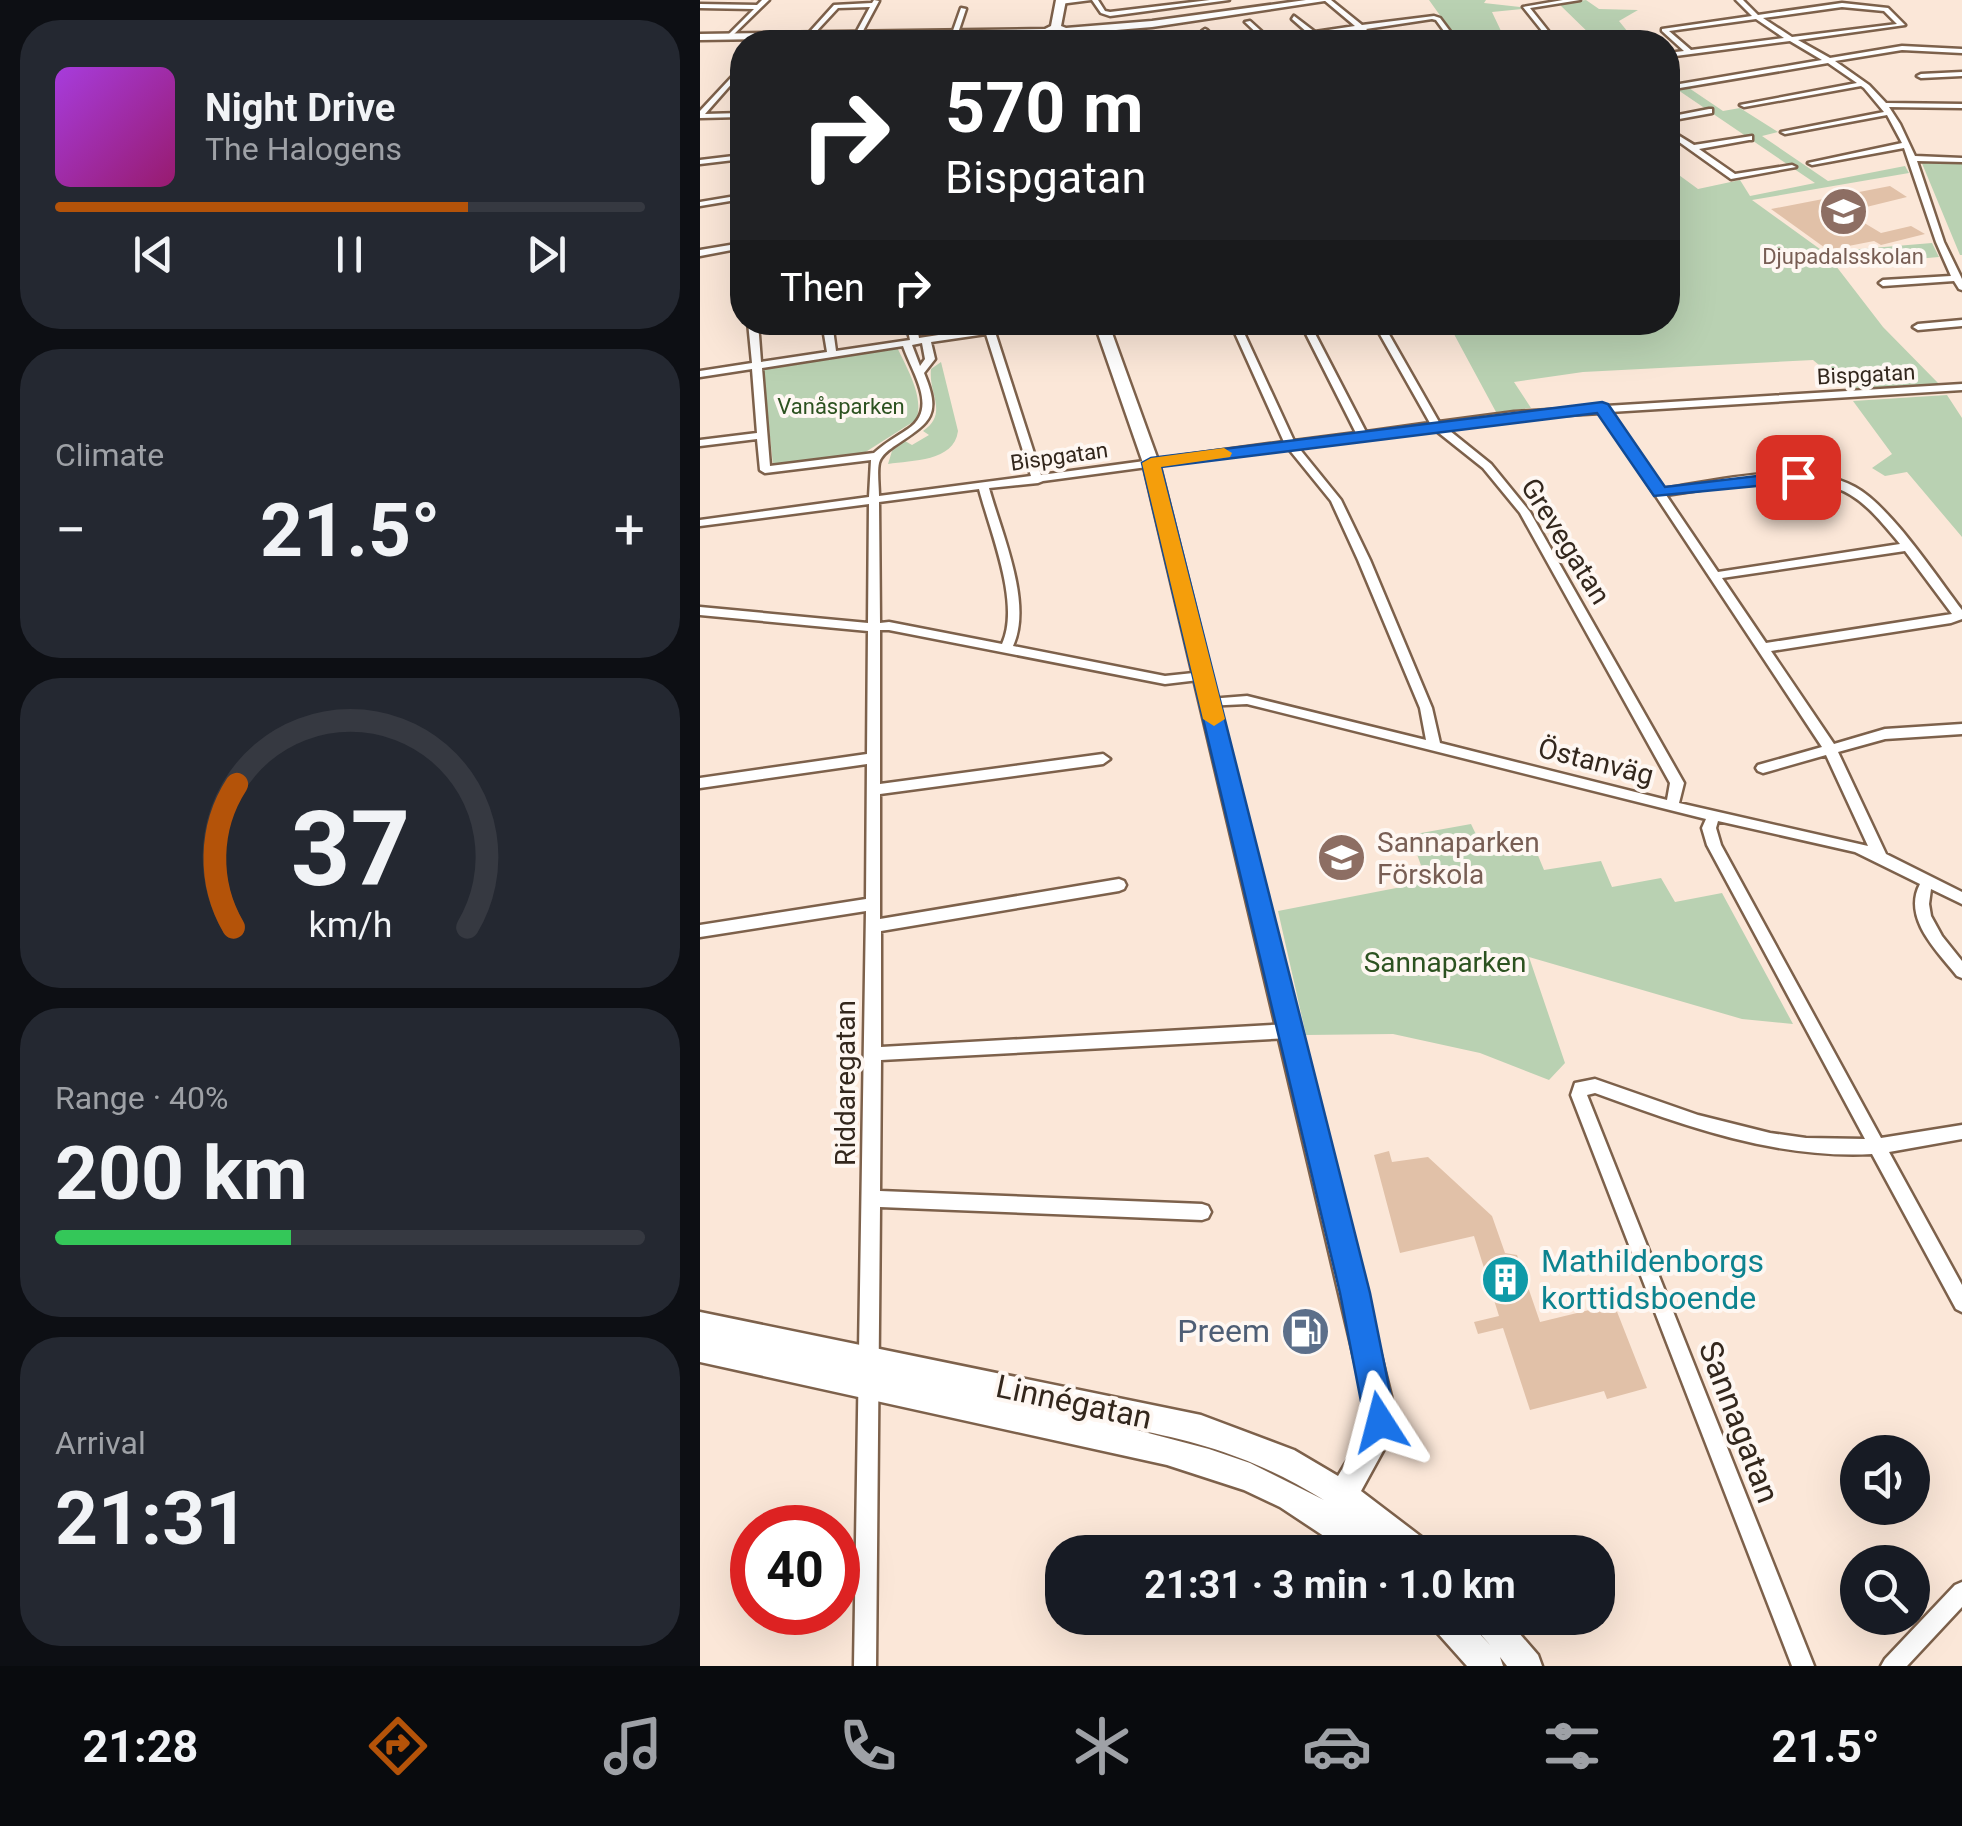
<!DOCTYPE html>
<html lang="en">
<head>
<meta charset="utf-8">
<style>
	body { margin:0; font-family:Roboto,sans-serif; background:#242831; color:#f1f3f6; height:100vh; display:flex; flex-direction:column; font-size:38px; white-space:nowrap }
	* { box-sizing:border-box; margin:0 }
	p { font-size:32px; color:#9ea1a6 }
	.icon { flex:none; width:55px; height:55px; fill:none; stroke:currentColor; stroke-width:2; stroke-linecap:round; stroke-linejoin:round }
	.map { position:relative; flex:1; overflow:hidden }
	.side { display:flex; flex-direction:column; gap:20px; padding:20px; background:#0d0f14; width:700px }
	.side>* { flex:none }
	.top-card { position:absolute; left:30px; top:30px; width:950px; height:305px; border-radius:40px; box-shadow:0 10px 40px #0002; background:#202124; color:#fff; overflow:hidden }
	.fabs { position:absolute; left:1140px; top:1435px; display:grid; gap:20px }
	.fabs a { display:grid; place-items:center; width:90px; height:90px; border-radius:50%; background:#171b24; box-shadow:0 10px 40px #0002; font-size:50px }
	.speed { position:absolute; left:30px; top:1505px; display:flex; gap:20px; font-size:50px; font-weight:700; text-align:center }
	.speed>* { display:grid; place-content:center; width:130px; height:130px; border-radius:50%; background:#171b24; box-shadow:0 10px 40px #0002; line-height:1 }
	.speed .limit { border:15px solid #d22; background:#fff; color:#111 }
	.pin { position:absolute; display:grid; place-items:center; width:85px; height:85px; color:#fff; margin:-42px; border-radius:20px; box-shadow:0 5px 15px #0006 }
	.me { position:absolute; width:110px; margin:-55px; rotate:351deg; stroke-linejoin:round; filter:drop-shadow(0 0 8px #0008) }
	.turn { display:flex; align-items:center; gap:35px; height:210px; padding:0 50px; font-size:45px }
	.turn .icon { width:130px; height:130px; stroke-width:2.5 }
	.turn b { display:block; font-size:70px; line-height:85px }
	.then { display:flex; align-items:center; height:95px; padding:0 50px; background:#0003; gap:20px; font-size:38px }
	.big { font-size:75px; font-weight:700; line-height:1.1 }
	.side .tile { flex:1; display:flex; flex-direction:column; justify-content:center; gap:15px; min-width:0; padding:0 35px; border-radius:40px; background:#242831 }
	.side .dial { align-items:center; gap:0 }
	.dial svg { height:260px; overflow:visible; fill:none; stroke:#363941; stroke-width:7; stroke-linecap:round; text-anchor:middle }
	.dial text { fill:#f1f3f6; stroke:none }
	.song { display:flex; align-items:center; gap:30px }
	.cover { width:120px; height:120px; border-radius:15px; background:linear-gradient(135deg,hsl(280 70% 55%),hsl(320 70% 35%)) }
	.played { height:10px; border-radius:5px; background:linear-gradient(90deg,#b45309 70%,#363941 70%) }
	.keys { display:flex; justify-content:space-around; direction:ltr }
	.heat { display:flex; justify-content:space-between; align-items:center; font-size:55px; direction:ltr }
	.charge { height:15px; border-radius:8px; background:linear-gradient(90deg,#34c759 40%,#363941 0) }
	.trip { position:absolute; left:345px; top:1535px; width:570px; height:100px; border-radius:40px; background:#171b24; box-shadow:0 10px 40px #0002; font-weight:700; line-height:100px; text-align:center }
	.tab-bar { display:flex; height:160px; justify-content:space-around; align-items:center; background:#090b0e; color:#9ea1a6 }
	.tab-bar .icon { width:70px; height:70px }
	.tab-bar .active { color:#b45309 }
	.tab-bar b { font-size:45px; color:#f1f3f6 }
	main { display:flex; flex:1; min-height:0 }
	.map>svg:first-child { display:block }
	.green { fill:#b9d1b2 }
	.lines { fill:none; stroke-linecap:round; stroke-linejoin:round }
	.stream { stroke:#a4b9df; stroke-width:2.5 }
	.building { fill:#e1c1a8 }
	.street-casing { stroke:#7d614b; stroke-width:5 }
	.secondary-casing { stroke:#7d614b; stroke-width:5 }
	.street { fill:#fff; fill-rule:evenodd }
	.secondary { fill:#fff; fill-rule:evenodd }
	.route { fill:#1a73e8; stroke:#114b97; stroke-width:2.5 }
	.slow { fill:#f59e0b }
	.labels { text-anchor:middle; stroke-width:8; stroke-linejoin:round; paint-order:stroke }
	.far-education-label { font-size:22px; fill:#785e54; stroke:#fef7f2 }
	.far-street-label { font-size:22px; fill:#33271d; stroke:#fef7f2 }
	.far-park-label { font-size:22px; fill:#2c5220; stroke:#fef7f2 }
	.street-label { font-size:28px; fill:#33271d; stroke:#fef7f2 }
	.education-label { font-size:28px; fill:#785e54; stroke:#fef7f2; text-anchor:start }
	.park-label { font-size:28px; fill:#2c5220; stroke:#fef7f2 }
	.near-culture-label { font-size:32px; fill:#0d838f; stroke:#fef7f2; text-anchor:start }
	.near-service-label { font-size:32px; fill:#4e5e75; stroke:#fef7f2; text-anchor:end }
	.near-street-label { font-size:32px; fill:#33271d; stroke:#fef7f2 }
</style>
</head>
<body>
<main>
<section class="side">
<div class="tile">
<div class="song"><i class="cover"></i><div><b>Night Drive</b><p>The Halogens</p></div></div>
<div class="played"></div>
<div class="keys"><svg class="icon" aria-label="previous" viewBox="0 0 24 24"><path d="M18 5L8 12l10 7zM5 5v14"/></svg><svg class="icon" aria-label="pause" viewBox="0 0 24 24"><path d="M8 5v14M16 5v14"/></svg><svg class="icon" aria-label="next" viewBox="0 0 24 24"><path d="M6 5l10 7-10 7zM19 5v14"/></svg></div>
</div>
<div class="tile"><p>Climate</p>
<div class="heat"><a>−</a><b class="big">21.5°</b><a>+</a></div>
</div>
<div class="tile dial"><svg viewBox="0 0 100 80">
<path d="M14 69A42 42 0 1 1 86 69"/>
<path d="M14 69A42 42 0 0 1 15 25" stroke="#b45309"/>
<text x="50" y="56" font-size="32" font-weight="700">37</text>
<text x="50" y="72" font-size="11">km/h</text>
</svg></div>
<div class="tile"><p>Range · 40%</p><b class="big">200 km</b><div class="charge"></div></div>
<div class="tile"><p>Arrival</p><b class="big">21:31</b></div>
</section>
<div class="map">
<svg width="1262" height="1666" viewBox="0 0 1262 1666">
	<rect width="100%" height="100%" fill="#fbe7d8"/>
	<path class="green" d="M729 0H786L784 3 820 7 822 9 792 12 801 31 814 42H759Z
		M886 0 899 9 938 10 919 21 932 37 898 42 859 4Z
		M986 86 1023 111 1040 108 1078 132 1062 136 1128 181 1205 166 1209 173 1052 200 1124 252 1232 243 1239 257 1136 266 1183 327 1239 384 1150 391 1113 360 883 372 814 382 831 408 796 412 748 323 968 322V167L998 189 1040 180 1050 196 1115 183 975 88Z
		M1221 161 1262 162V255H1260Z
		M197 347C206 367 225 397 216 420L164 453 73 465 63 371 68 367Z
		M241 362 258 431C254 462 212 460 188 464L192 451 205 441 212 445 229 435 223 431C249 413 228 394 231 369Z
		M1247 395 1262 418V537L1207 472 1185 476 1172 468 1192 454 1153 401Z
		M771 824 783 849 832 841 844 870 901 861 912 887 961 878 975 902 1022 893 1093 1024 1042 1019 829 957 865 1063 849 1080 780 1053 693 1034 606 1035 578 911 727 882 710 835Z"/>
	<g class="lines">
		<path class="stream" d="M201 322 207 335"/>
	</g>
	<path class="building" d="M1190 186 1207 197 1146 212 1181 233 1211 226 1225 234 1181 245 1174 241 1128 250 1071 209Z
		M689 1151 692 1162 728 1157 792 1216 805 1253 817 1255 840 1322 914 1304 947 1388 907 1399 904 1391 830 1410 803 1328 778 1334 774 1322 799 1316 774 1236 700 1253 674 1155Z"/>
	<g class="lines">
		<defs>
			<path id="street" d="M62 0H69L30 38 28 35 54 9 0 8V4L57 5Z
				M174 0 179 1 157 42H151L170 7 138 8 112 36 107 35 134 5 172 3Z
				M361 0H391L360 4 357 2Z
				M392 0H398L405 11 410 12 510 0H529L410 16 401 13Z
				M624 0H631L662 25 734 16 740 18 758 42H752L736 20 732 19 666 29 682 42H675L660 30 559 42 564 40 545 22 550 21 570 39 608 33 592 19 594 16 615 32 655 26Z
				M863 0H880L830 8 857 42H851L823 7Z
				M1036 0H1043L1058 15 1142 3 1188 8 1205 25 1098 40 1130 58 1202 46 1262 49V53L1202 50 1135 61 1169 85 1186 103 1262 104V108L1189 107 1200 124 1215 156 1262 158V162L1217 161 1244 242 1262 279V290L1259 289 1254 281 1183 286 1179 283 1183 280 1251 276 1236 242 1204 148 1112 165 1108 163 1202 143 1187 115 1085 134 1081 132 1184 112 1164 88 1161 86 1044 107 1040 105 1157 83 1128 63 968 90V86L1122 60 1090 41 968 57V53L984 51 962 31V29L1052 16ZM1142 7 1184 11 1197 24 1092 37 1063 18ZM1056 19 1084 38 991 50 969 31Z
				M261 8 266 9 255 42H249Z
				M505 29 507 30 519 42H513L502 31Z
				M461 35 463 36 468 42H462L458 37Z
				M42 66V72L5 114 42 113V117L0 118V111Z
				M1262 72V76L1221 78 1217 76 1221 74Z
				M1009 109H1012V113L968 121V117Z
				M968 129 994 145 1052 136V140H1049L999 149 1035 174 1092 165 1096 167 1031 179 968 134Z
				M42 155V159L0 164V160Z
				M42 195V199L0 206V202Z
				M42 243V248L0 256V250Z
				M1262 320V326L1218 330 1213 327 1218 324Z
				M48 322H58L61 362 127 352 122 322H132L136 351 210 340 206 322H216L219 338 284 328 283 322H291L293 327 323 322H349L295 332 341 475 584 442 530 322H539L594 441 656 433 600 322H609L666 432 730 423 673 322H682L739 422 814 412 897 407 902 404 906 406 1262 384V390L910 412 962 489C1019 481 1102 458 1155 487 1190 506 1236 576 1262 610V619L1251 623 1071 651 1134 744 1185 729 1262 724V734L1185 739 1138 752 1186 854 1262 892V904L1231 889 1229 904 1231 916 1242 936 1262 961V978L1257 976C1237 951 1202 918 1220 884L1155 852 1018 821 1016 828 1021 845 1181 1138 1262 1125V1139L1189 1152 1262 1285V1312L1256 1309 1172 1154C1075 1159 985 1126 895 1093L887 1095 1114 1666H1092L871 1095 875 1083 895 1079 998 1115 1070 1133 1106 1138 1165 1139 1007 845 1002 828 1006 819 547 704 505 706 503 703 505 700 509 699 547 696 726 740 720 708 658 560 631 501 588 448 343 481 338 483 289 488C301 532 333 603 313 646L465 676 503 672 509 676 507 679 465 684 189 630H180V784L403 754 410 759 403 764 180 794V919L419 879 424 881 426 885 424 889 419 891 181 931V1047L590 1024 595 1026 598 1031 595 1036 590 1038 181 1060 180 1191 502 1204 508 1206 511 1212 508 1218 502 1220 180 1207 176 1666H154L166 911 0 937V925L166 899 167 764 0 788V778L167 754 168 631 0 615V607L168 623 169 504 0 526V520L169 497 171 460 65 473 60 470 57 439 0 446V440L57 433 52 369 0 377V371L52 363ZM286 334 331 476 179 496C179 486 177 472 179 463 181 455 190 449 196 445 230 422 242 416 224 373L235 359 231 342ZM222 343 225 359 220 366 212 345ZM203 346C212 373 239 408 208 429 196 437 185 443 174 453L70 466 62 368ZM901 413 1122 747 1058 765 1056 768 1058 771 1063 773 1126 755 1168 846 979 803 984 783 830 512 791 464 745 427 814 418ZM734 429 783 468 820 513 970 783 967 800 740 743 732 708 670 560 641 500 598 447ZM1084 480C1146 481 1162 498 1200 544L1018 572 966 495 1031 485ZM279 489C290 531 321 604 302 644L189 622 180 623 179 502ZM1205 551 1252 614 1066 643 1022 578Z
				M1262 1582V1607L1207 1666H1181L1185 1659 1255 1585Z"/>
			<path id="secondary" d="M356 0H366L361 26 366 28 452 21 606 0H631L452 27 368 34 356 38 345 35 0 40V34L345 29 351 26Z
				M394 322H408L459 463 694 1408 689 1440 661 1491 728 1542 732 1552H695L682 1543 685 1552H648L580 1507 544 1490 467 1465 0 1362V1312L501 1415 594 1450 638 1476 662 1436 666 1408 443 463ZM433 1429C509 1444 558 1460 624 1500L550 1463 509 1449Z
				M730 1618H765L791 1646 776 1629 772 1618H806L838 1655 842 1666H807L800 1657 803 1666H767L734 1629Z"/>
		</defs>
		<use href="#street" class="street-casing"/>
		<use href="#secondary" class="secondary-casing"/>
		<use href="#street" class="street"/>
		<use href="#secondary" class="secondary"/>
	</g>
	<path class="route" d="M902 402 908 404 965 487 1098 471 1107 477 1098 482 954 496 897 413 461 467 670 1293 696 1422 692 1433 680 1438 669 1433 665 1422 640 1293 442 463 451 458Z"/>
	<path class="slow" d="M524 448 532 453 530 457 461 467 525 719 514 726 503 719 442 463 451 458Z"/>
	<defs>
		<symbol id="school-disc" viewBox="-11 -11 22 22"><circle r="9.5" fill="#8d6e63" stroke="#fef7f2"/><path d="M0-5L7-2L0 1L-7-2ZM-4 1L0 2.5L4 1V4Q0 6-4 4Z" fill="#fff"/></symbol>
		<symbol id="building-disc" viewBox="-11 -11 22 22"><circle r="9.5" fill="#0f9aa8" stroke="#fef7f2"/><path d="M-4-6H4V6H1V3H-1V6H-4ZM-2.5-4.3h1.7v1.8h-1.7ZM.8-4.3h1.7v1.8H.8ZM-2.5-1h1.7V.8h-1.7ZM.8-1h1.7V.8H.8Z" fill="#fff"/></symbol>
		<symbol id="fuel-disc" viewBox="-11 -11 22 22"><circle r="9.5" fill="#5c6f8a" stroke="#fef7f2"/><path d="M-5.5-6h7V0h2V4h1.3V-2.5L3-4.5l.8-.8L6-3V5H2.5V1h-1V6h-7ZM-4.2-4.7v3.2H.2V-4.7Z" fill="#fff"/></symbol>
	</defs>
	<g fill-rule="evenodd">
		<use href="#school-disc" x="1116" y="184" width="55" height="55"/>
		<use href="#school-disc" x="614" y="830" width="55" height="55"/>
		<use href="#building-disc" x="778" y="1252" width="55" height="55"/>
		<use href="#fuel-disc" x="578" y="1304" width="55" height="55"/>
	</g>
	<g class="labels">
		<g class="far-education-label">
			<text x="1143" y="264">Djupadalsskolan</text>
		</g>
		<g class="far-street-label">
			<text transform="translate(1166 374) rotate(-3)" y="8">Bispgatan</text>
			<text transform="translate(359 456) rotate(-8)" y="8">Bispgatan</text>
		</g>
		<g class="far-park-label">
			<text x="141" y="414">Vanåsparken</text>
		</g>
		<g class="street-label">
			<text transform="translate(866 541) rotate(58)" y="10">Grevegatan</text>
			<text transform="translate(896 761) rotate(14)" y="10">Östanväg</text>
			<text transform="translate(145 1083) rotate(-90)" y="10">Riddaregatan</text>
		</g>
		<g class="education-label">
			<text x="677" y="852">Sannaparken<tspan x="677" dy="32">Förskola</tspan></text>
		</g>
		<g class="park-label">
			<text x="745" y="972">Sannaparken</text>
		</g>
		<g class="near-culture-label">
			<text x="841" y="1272">Mathildenborgs<tspan x="841" dy="37">korttidsboende</tspan></text>
		</g>
		<g class="near-service-label">
			<text x="570" y="1342">Preem</text>
		</g>
		<g class="near-street-label">
			<text transform="translate(374 1402) rotate(12)" y="11">Linnégatan</text>
			<text transform="translate(1039 1422) rotate(69)" y="11">Sannagatan</text>
		</g>
	</g>
</svg>
<div class="fabs">
<a><svg class="icon" aria-label="sound" viewBox="0 0 24 24"><path d="M4 9h4l5-4v14l-5-4H4zM17 9q2 3 0 6"/></svg></a>
<a><svg class="icon" aria-label="search" viewBox="0 0 24 24"><circle cx="10" cy="10" r="6"/><path d="M15 15l6 6"/></svg></a>
</div>
<div class="speed"><div class="limit">40</div></div>
<div class="pin" style="left:1098px;top:477px;background:#d93025"><svg class="icon" aria-label="arrive" viewBox="0 0 24 24"><path d="M6 21V4h12l-3 4 3 4H6"/></svg></div>
<svg class="me" style="left:680px;top:1422px" viewBox="-20 -20 40 40"><path d="M0-17L14 15 0 8-14 15z" fill="#1a73e8" stroke="#fff" stroke-width="4"/></svg>
<div class="trip">21:31 · 3 min · 1.0 km</div>
<div class="top-card">
<div class="turn"><svg class="icon" aria-label="right" viewBox="0 0 24 24"><path d="M7 20v-9h11M14 6l5 5-5 5"/></svg><div><b>570 m</b>Bispgatan</div></div>
<div class="then">Then<svg class="icon" aria-label="right" viewBox="0 0 24 24"><path d="M7 20v-9h11M14 6l5 5-5 5"/></svg></div>
</div>
</div>
</main>
<nav class="tab-bar">
<b>21:28</b>
<svg class="icon active" aria-label="directions" viewBox="0 0 24 24"><path d="M12 3l9 9-9 9-9-9zM9 14v-3h6M13 9l2 2-2 2"/></svg>
<svg class="icon" aria-label="music" viewBox="0 0 24 24"><path d="M9 18V5l10-2v13"/><circle cx="6" cy="18" r="3"/><circle cx="16" cy="16" r="3"/></svg>
<svg class="icon" aria-label="phone" viewBox="0 0 24 24"><path d="M5 4h4l2 5-3 2q2 4 5 5l2-3 5 2v4C11 20 4 13 5 4z"/></svg>
<svg class="icon" aria-label="climate" viewBox="0 0 24 24"><path d="M12 3v18M4 7l16 10M4 17L20 7"/></svg>
<svg class="icon" aria-label="car" viewBox="0 0 24 24"><path d="M5 17H2v-5l4-1 3-4h7l3 4 3 1v5h-3M9 17h6M6 11h13"/><circle cx="7" cy="17" r="2"/><circle cx="17" cy="17" r="2"/></svg>
<svg class="icon" aria-label="filters" viewBox="0 0 24 24"><path d="M4 7h16M4 17h16"/><circle cx="9" cy="7" r="2"/><circle cx="15" cy="17" r="2"/></svg>
<b>21.5°</b>
</nav>
</body>
</html>
